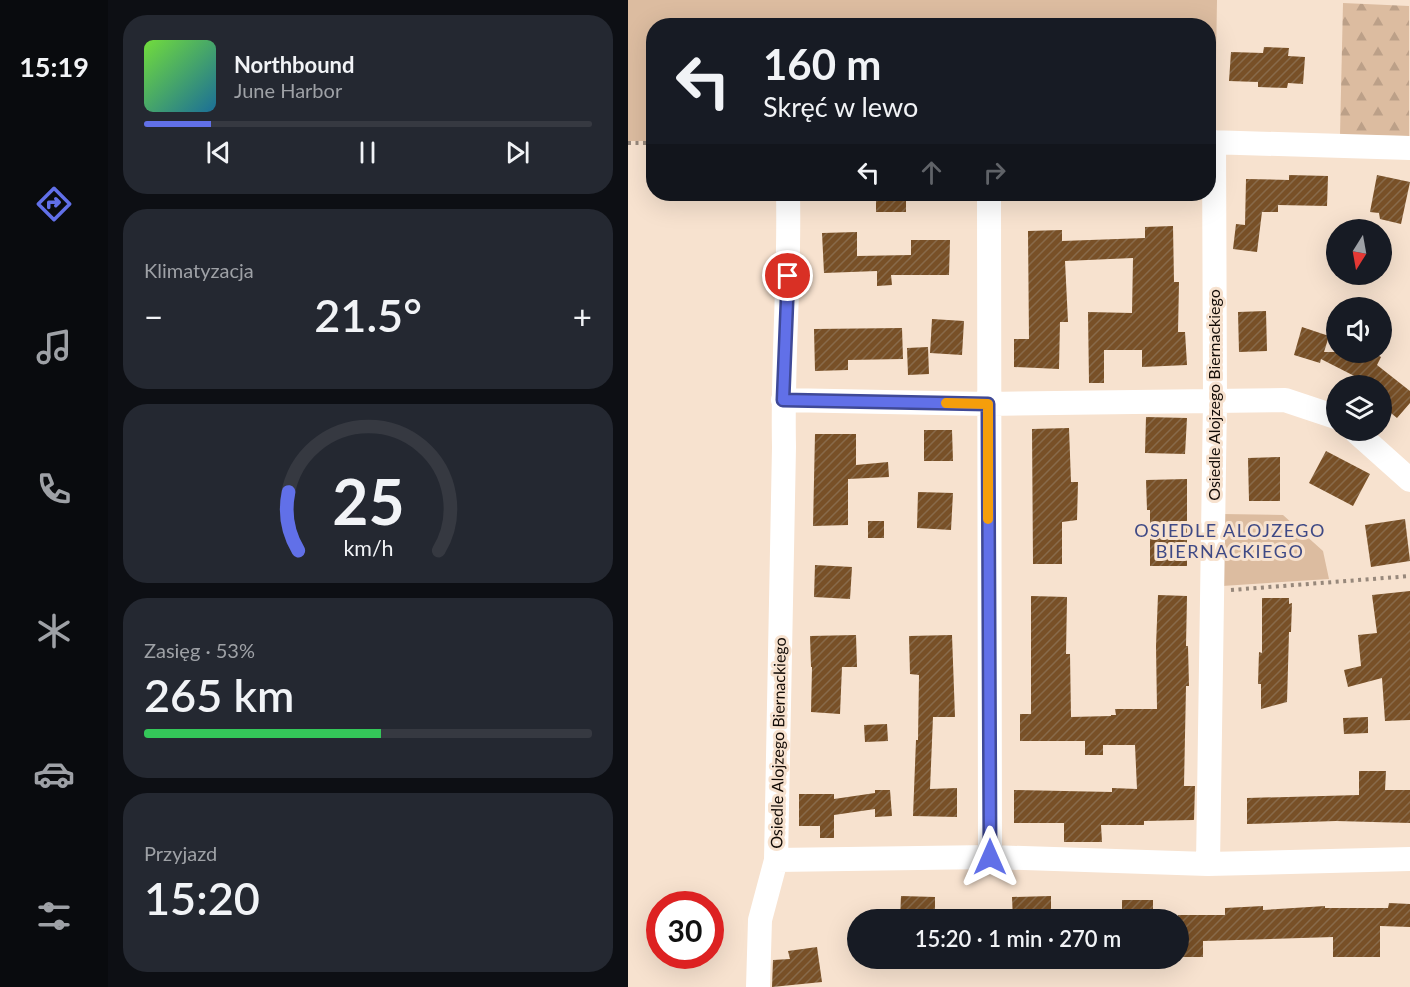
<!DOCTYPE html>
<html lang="pl">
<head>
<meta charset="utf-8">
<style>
	body { margin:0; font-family:Lato,sans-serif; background:#242831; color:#f1f3f6; height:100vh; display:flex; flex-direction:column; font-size:22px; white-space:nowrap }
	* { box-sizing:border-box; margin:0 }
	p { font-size:20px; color:#9ea1a6 }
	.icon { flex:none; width:33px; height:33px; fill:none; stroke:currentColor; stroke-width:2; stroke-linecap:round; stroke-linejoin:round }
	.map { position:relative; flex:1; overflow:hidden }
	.sheet { display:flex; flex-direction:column; gap:15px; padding:15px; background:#0d0f14; width:520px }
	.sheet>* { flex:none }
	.guide { position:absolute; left:18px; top:18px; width:570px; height:183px; border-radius:24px; box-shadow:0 6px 24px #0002; background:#171b24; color:#f1f3f6; overflow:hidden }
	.needle { width:39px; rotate:191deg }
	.controls { position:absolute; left:698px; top:219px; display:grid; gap:12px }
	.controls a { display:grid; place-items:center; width:66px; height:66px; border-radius:50%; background:#171b24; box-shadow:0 6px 24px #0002; font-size:30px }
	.speed { position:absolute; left:18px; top:891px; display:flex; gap:12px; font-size:30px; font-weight:700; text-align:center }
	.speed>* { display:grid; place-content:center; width:78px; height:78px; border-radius:50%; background:#171b24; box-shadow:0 6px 24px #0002; line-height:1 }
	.speed .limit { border:9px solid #d22; background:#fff; color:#111 }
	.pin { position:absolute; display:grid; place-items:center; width:51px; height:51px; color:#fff; margin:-26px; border:3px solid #fff; border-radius:50%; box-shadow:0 2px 6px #0007 }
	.me { position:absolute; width:66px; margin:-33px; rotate:0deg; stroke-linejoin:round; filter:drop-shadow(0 0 4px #0008) }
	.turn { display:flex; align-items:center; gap:21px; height:126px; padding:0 18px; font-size:27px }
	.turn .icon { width:78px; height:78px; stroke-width:2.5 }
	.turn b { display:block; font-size:42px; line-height:51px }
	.lanes { display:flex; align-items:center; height:57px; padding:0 18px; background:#0003; justify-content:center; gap:30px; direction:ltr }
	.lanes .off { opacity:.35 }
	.big { font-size:45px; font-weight:600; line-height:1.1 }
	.sheet .card { flex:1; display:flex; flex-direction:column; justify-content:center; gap:9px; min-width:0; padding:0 21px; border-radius:24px; background:#242831 }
	.sheet .dial { align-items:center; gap:0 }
	.dial svg { height:156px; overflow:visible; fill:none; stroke:#363941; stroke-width:7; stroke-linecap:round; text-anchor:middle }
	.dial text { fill:#f1f3f6; stroke:none }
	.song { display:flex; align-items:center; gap:18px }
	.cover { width:72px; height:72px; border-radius:9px; background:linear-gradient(135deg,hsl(100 70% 55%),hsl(200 70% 35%)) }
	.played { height:6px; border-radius:3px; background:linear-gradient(90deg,#6170e8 15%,#363941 15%) }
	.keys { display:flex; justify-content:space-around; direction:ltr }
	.heat { display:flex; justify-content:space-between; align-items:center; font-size:33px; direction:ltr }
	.charge { height:9px; border-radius:4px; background:linear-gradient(90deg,#34c759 53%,#363941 0) }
	.trip { position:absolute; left:219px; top:909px; width:342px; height:60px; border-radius:30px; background:#171b24; box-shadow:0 6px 24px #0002; font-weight:600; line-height:60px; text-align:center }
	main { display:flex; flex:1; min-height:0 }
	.menu { display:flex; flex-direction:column; width:108px; justify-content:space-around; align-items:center; background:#090b0e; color:#9ea1a6 }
	.menu .icon { width:42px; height:42px }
	.menu .current { color:#6170e8 }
	.menu b { font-size:27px; color:#f1f3f6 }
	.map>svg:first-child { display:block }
	.green { fill:#dcbca0 }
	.forest { fill:url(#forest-firs) }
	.building { fill:url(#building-hatch) }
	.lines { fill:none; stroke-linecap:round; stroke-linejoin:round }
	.path { stroke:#97887b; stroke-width:4; stroke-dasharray:3 4.5; stroke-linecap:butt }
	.minor { stroke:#fff; stroke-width:24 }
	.route-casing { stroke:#3f4997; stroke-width:15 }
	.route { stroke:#6170e8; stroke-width:10 }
	.slow { stroke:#f59e0b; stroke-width:10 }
	.labels { text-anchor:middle; stroke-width:6; stroke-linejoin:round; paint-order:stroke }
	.street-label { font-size:16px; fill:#120b06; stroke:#f7e2cf }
	.neighbourhood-label { font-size:18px; letter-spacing:1.5px; fill:#3e4985; stroke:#f7e2cf }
</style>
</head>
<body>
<main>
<nav class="menu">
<b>15:19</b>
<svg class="icon current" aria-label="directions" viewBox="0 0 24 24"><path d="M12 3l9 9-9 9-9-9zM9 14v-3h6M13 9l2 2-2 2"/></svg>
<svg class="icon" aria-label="music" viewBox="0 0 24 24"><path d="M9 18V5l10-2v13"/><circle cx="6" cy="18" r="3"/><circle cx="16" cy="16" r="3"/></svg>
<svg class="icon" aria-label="phone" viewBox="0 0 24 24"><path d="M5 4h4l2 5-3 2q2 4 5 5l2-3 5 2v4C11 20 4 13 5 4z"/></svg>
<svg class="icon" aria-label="climate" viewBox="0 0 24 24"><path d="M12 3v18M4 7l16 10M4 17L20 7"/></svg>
<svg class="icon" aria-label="car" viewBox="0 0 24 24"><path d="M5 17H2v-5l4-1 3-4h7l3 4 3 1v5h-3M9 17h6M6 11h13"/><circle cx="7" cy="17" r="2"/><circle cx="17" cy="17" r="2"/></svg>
<svg class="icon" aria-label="filters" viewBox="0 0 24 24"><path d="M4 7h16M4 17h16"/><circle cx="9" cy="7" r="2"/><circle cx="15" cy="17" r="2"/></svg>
</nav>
<section class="sheet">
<div class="card">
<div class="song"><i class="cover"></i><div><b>Northbound</b><p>June Harbor</p></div></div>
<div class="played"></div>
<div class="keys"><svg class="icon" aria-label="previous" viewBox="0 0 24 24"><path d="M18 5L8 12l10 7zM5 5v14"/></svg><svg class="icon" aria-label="pause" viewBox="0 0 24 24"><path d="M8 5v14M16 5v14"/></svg><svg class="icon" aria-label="next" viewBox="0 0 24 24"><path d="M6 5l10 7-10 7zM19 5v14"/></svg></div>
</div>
<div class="card"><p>Klimatyzacja</p>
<div class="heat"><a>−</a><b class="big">21.5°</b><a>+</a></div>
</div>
<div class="card dial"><svg viewBox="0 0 100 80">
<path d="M14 69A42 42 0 1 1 86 69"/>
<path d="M14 69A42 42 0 0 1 9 39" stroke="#6170e8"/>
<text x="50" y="56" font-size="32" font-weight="700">25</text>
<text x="50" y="72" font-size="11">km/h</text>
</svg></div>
<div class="card"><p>Zasięg · 53%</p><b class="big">265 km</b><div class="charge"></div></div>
<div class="card"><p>Przyjazd</p><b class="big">15:20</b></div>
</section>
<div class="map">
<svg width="782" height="987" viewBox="0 0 782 987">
	<defs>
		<pattern id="forest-firs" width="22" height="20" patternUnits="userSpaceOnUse" patternTransform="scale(1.5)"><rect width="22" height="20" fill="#dcbca0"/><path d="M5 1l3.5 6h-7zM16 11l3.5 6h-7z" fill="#bca088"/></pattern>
		<pattern id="building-hatch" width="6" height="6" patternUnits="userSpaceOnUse" patternTransform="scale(1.5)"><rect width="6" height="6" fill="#785027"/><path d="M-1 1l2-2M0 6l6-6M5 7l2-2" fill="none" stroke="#886a4a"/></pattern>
	</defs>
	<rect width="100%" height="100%" fill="#f7e2cf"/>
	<path class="green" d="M0 0H589L587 126H581L580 26H26L25 141H0Z
		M594 514 655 515 695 551 701 579 594 586Z"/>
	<path class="forest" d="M715 3 781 6V136L712 135Z"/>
	<path class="building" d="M636 47 661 48 660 56 677 57 675 84 660 83 659 88 630 87V82L601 81 603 52 635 53Z
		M661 175 700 176 699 206 650 205V212H634L629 252 605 249 608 224 617 225 618 179 661 180Z
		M749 175 782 182 773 224 752 219 751 213 742 212Z
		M248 194H278V212H248Z
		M545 226 546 282H551L550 332H557L559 365 514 367V350H476V383H461L460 312 504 313 505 258 437 261 440 322H432L431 369 386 367V339H401L400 231 434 230V241L517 238V227Z
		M229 232V256L283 255V240H322L321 275H263L264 285 249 286V271L196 273 194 233Z
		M638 311 639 351 611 352 610 312Z
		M304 319 336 321 334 355 302 353Z
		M674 327 701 336 696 352H744L753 357 749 365 782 391V403L769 418 753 405V386H746L693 359 692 363 666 355Z
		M274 328 275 359 220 360V370L187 371 186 329Z
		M300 347 301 374 280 375 279 348Z
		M518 417 559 418 557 454 517 453Z
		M441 428 443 482H450L449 520 434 522V564H405L404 429Z
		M296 430H324L325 461H296Z
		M187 434H228V465L260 462 261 477 220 479V525L185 526Z
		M698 451 742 474 725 506 681 483Z
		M652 457V501H621L620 458Z
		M559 479V566H522V510H519L518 480Z
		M290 492 325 493 323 530 289 528Z
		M777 519 782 561 743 567 737 525Z
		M240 521H256V538H240Z
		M187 565 224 567 222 599 186 597Z
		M782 591V720L757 721 754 678 720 687 716 670 733 666 730 635 749 633 744 595Z
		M530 595 559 596 558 646H560L561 686H558L556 786H567L566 820 516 821V825H473L474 842H436V823H386V790L484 792V788L509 789 507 745H475V755H457V741H392V714H403V596L439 597 438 654H442L443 717 483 716V715H488L487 709H529L528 646Z
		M634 598H661V604L664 603 663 632H661L659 702 633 709V684H630L631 652 634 653Z
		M228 635 229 667H214L212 714 183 712 184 667H183L182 636Z
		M324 635 327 717H305L302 789 329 788V817L285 816 288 740H290L291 675 282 674 281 636Z
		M740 717V733L716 734 715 718Z
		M259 724 260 741 237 742 236 725Z
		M731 771H758L757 790H782V823L708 821 619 824V798L731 795Z
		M247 790H262L264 816 247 817V809L206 815V838H192V826H171V794H206V799L247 793Z
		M273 896 307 897V920H272Z
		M423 896V920H385L384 897Z
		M494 900H525V920H494Z
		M761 903 782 904V927L752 926V957H705V937L575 941V957H550V915H597V908L635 906V910L697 906V908H760Z
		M189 947 194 982 144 987 145 960 162 959 160 951Z"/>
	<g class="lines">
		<path class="path" d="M0 143H26
			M603 590 782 576"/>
		<path class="minor" d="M580 142 782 148
			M361 194 362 857
			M155 400 360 404 657 400 708 417
			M726 430 782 480
			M148 860 362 857 580 864 782 859
			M580 864 587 401 586 142
			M130 987 132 920 148 860 156 447C154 362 162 278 160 194"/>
	</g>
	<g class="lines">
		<defs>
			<path id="route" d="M160 276 155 400 360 404 362 857"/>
		</defs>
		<use href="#route" class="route-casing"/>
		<use href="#route" class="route"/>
		<path class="slow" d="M318 403 360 404V519"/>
	</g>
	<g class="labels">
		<g class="street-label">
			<text transform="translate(586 395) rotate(-90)" y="6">Osiedle Alojzego Biernackiego</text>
			<text transform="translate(150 743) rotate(-89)" y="6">Osiedle Alojzego Biernackiego</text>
		</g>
		<g class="neighbourhood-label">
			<text x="602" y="537">OSIEDLE ALOJZEGO<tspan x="602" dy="21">BIERNACKIEGO</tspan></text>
		</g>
	</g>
</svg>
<div class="controls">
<a><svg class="needle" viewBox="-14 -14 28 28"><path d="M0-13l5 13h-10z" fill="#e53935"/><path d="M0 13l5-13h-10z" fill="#9ea1a6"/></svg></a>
<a><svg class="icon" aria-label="sound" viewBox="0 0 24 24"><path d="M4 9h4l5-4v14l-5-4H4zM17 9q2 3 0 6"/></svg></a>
<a><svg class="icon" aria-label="layers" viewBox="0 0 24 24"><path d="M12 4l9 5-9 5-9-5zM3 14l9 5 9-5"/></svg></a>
</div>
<div class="speed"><div class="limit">30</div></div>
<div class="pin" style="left:160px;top:276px;background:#d93025"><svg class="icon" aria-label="arrive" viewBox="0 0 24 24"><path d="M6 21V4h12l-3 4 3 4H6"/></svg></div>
<svg class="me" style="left:362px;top:857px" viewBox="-20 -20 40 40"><path d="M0-17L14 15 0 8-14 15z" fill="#6170e8" stroke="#fff" stroke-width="4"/></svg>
<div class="trip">15:20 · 1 min · 270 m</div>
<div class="guide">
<div class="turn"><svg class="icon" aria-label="left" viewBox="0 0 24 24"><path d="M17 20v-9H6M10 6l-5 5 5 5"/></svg><div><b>160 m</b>Skręć w lewo</div></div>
<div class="lanes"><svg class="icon" aria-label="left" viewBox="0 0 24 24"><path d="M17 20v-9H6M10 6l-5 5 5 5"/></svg><svg class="icon off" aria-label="ahead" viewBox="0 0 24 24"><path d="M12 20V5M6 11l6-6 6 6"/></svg><svg class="icon off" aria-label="right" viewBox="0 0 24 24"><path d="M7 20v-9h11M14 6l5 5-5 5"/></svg></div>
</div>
</div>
</main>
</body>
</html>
